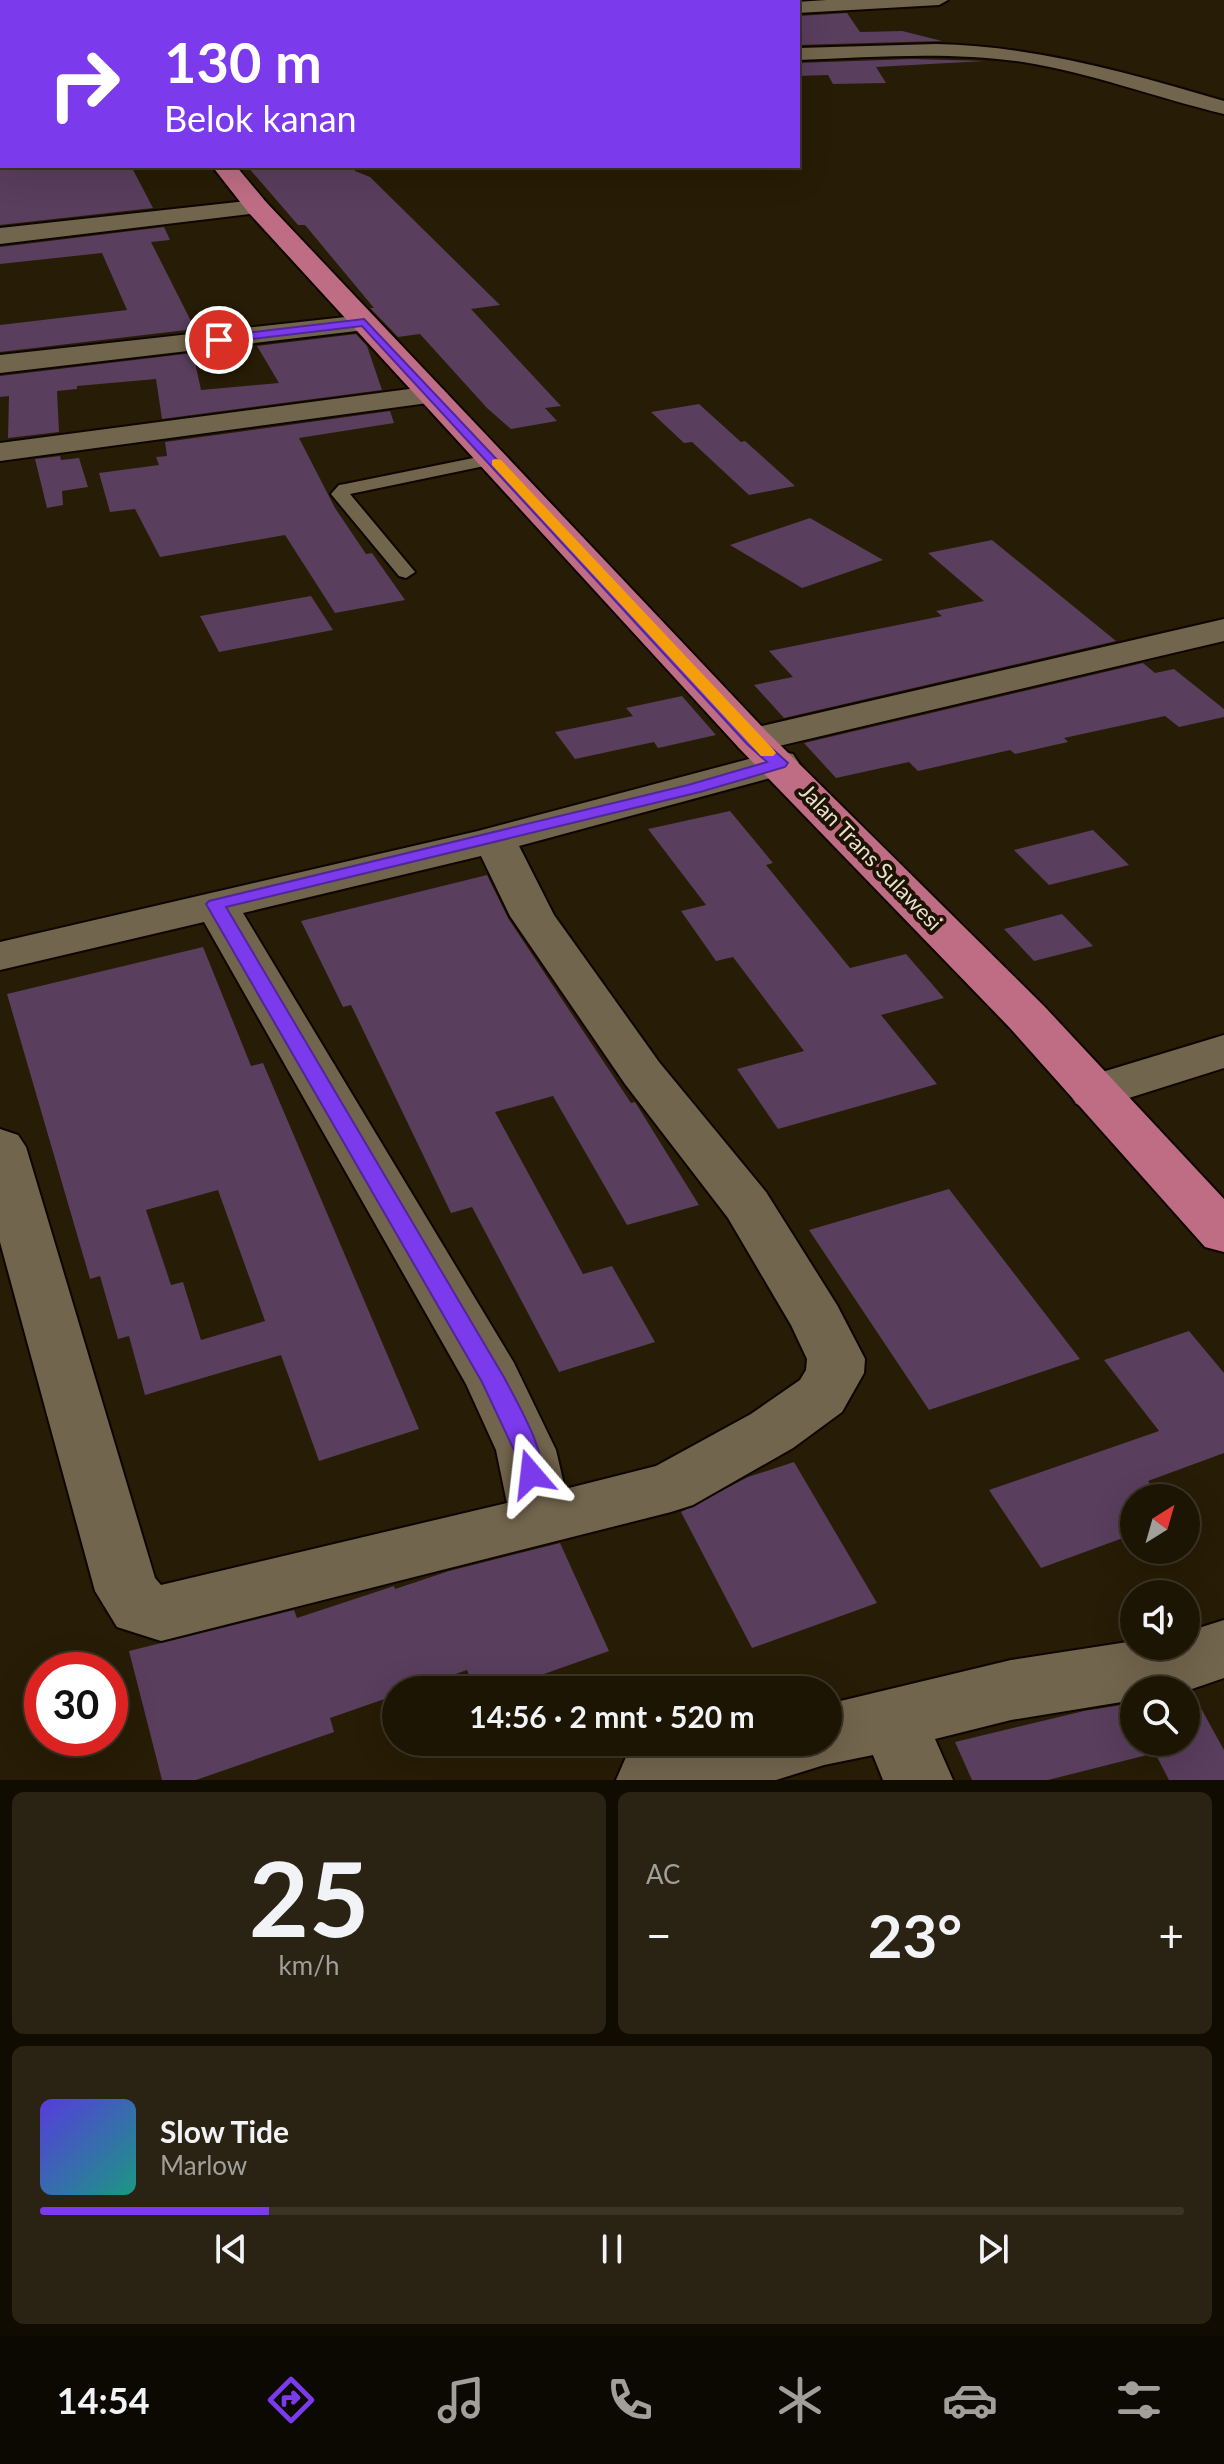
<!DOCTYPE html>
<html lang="id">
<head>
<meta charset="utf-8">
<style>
	body { margin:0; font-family:Lato,sans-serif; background:#2a2213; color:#f1f3f6; height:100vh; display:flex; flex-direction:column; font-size:30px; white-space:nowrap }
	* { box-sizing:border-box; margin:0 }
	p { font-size:26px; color:#a09f9a }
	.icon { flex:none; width:44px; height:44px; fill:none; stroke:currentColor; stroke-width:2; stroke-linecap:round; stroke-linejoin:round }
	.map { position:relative; height:1780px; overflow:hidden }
	.side { display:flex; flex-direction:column; gap:12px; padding:12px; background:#100c02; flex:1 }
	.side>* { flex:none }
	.hud { position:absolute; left:0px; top:0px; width:800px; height:168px; box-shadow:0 8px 32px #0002,0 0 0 2px #3b3426; background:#7c3aed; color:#fff; overflow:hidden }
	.needle { width:52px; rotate:37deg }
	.fabs { position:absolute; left:1120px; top:1484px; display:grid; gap:16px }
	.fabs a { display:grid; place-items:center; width:80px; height:80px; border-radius:50%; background:#1d1504; box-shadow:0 8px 32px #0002,0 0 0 2px #3b3426; font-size:40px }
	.speed { position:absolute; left:24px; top:1652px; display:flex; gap:16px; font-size:40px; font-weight:700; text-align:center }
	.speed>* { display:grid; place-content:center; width:104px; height:104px; border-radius:50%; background:#1d1504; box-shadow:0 8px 32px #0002,0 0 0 2px #3b3426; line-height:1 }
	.speed .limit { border:12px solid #d22; background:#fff; color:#111 }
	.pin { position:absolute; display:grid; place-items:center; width:68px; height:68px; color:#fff; margin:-34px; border:4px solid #fff; border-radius:50%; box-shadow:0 2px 8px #0007 }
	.me { position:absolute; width:88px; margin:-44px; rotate:343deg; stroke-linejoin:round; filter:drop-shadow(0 0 6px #0008) }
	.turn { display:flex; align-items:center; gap:28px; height:168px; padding:0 32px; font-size:36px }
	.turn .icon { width:104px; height:104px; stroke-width:2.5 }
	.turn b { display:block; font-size:56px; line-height:68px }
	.big { font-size:60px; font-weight:700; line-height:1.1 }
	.side .tile { flex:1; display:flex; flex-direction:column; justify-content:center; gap:12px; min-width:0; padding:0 28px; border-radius:12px; background:#2a2213 }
	.side .dial { align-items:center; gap:0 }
	.dial b { font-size:104px; line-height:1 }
	.song { display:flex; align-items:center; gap:24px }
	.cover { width:96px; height:96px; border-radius:12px; background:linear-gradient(135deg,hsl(250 70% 55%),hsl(170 70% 35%)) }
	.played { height:8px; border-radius:4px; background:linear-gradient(90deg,#7c3aed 20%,#3b3426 20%) }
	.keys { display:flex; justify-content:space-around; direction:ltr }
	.heat { display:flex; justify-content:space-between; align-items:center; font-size:44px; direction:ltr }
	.side .tiles { flex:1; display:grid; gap:12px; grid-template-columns:1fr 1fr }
	.tile:last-child { grid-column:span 2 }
	.trip { position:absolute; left:382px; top:1676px; width:460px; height:80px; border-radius:40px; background:#1d1504; box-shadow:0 8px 32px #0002,0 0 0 2px #3b3426; font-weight:700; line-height:80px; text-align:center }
	.tab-bar { display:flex; height:128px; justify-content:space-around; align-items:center; background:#0c0802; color:#a09f9a }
	.tab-bar .icon { width:56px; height:56px }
	.tab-bar .on { color:#7c3aed }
	.tab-bar b { font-size:36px; color:#f1f3f6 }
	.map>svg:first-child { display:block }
	.building { fill:#593e5d; fill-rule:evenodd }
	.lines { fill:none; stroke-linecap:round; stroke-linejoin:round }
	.lane-casing { stroke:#0f0600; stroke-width:4 }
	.street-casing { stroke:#0f0600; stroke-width:4 }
	.secondary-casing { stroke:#0f0600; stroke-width:4 }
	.highway-casing { stroke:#0f0600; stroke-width:4 }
	.lane { fill:#72654d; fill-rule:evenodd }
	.street { fill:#72654d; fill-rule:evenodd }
	.secondary { fill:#89675e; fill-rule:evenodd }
	.highway { fill:#be6d85; fill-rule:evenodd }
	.route { fill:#7c3aed; stroke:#51269a; stroke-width:2 }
	.slow { fill:#f59e0b }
	.labels { text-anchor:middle; stroke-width:8; stroke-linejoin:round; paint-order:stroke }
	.street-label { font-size:22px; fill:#e8e1d3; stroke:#1d1300 }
</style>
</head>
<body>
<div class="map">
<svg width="1224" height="1780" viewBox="0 0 1224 1780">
	<rect width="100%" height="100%" fill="#271c05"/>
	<path class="building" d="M847 13 860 32 902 31 942 41 798 45V16Z
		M911 59 985 61 876 67 886 83 833 84 828 75 798 76V63Z
		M0 166H131L153 208 0 225Z
		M247 166H354L355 171 370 177 500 305 471 309 561 406 545 408 557 421 511 429 487 408 420 334 398 337 370 308H374L305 225H298Z
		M164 227 170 240 151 242 195 329 0 352V325L127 310 102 253 0 264V247Z
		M356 334 367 346 382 390 162 419 156 379 77 386V389L57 391 59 432 8 438 9 396 0 397V376L193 353 201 390 279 383 257 346Z
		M699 404 741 442 745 441 795 486 749 495 692 442 684 443 651 412Z
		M390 411 394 423 299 438 335 508 366 554 372 553 405 600 335 613 285 535 160 557 135 509 110 512 99 473 159 465 156 457 167 456 165 442Z
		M60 456 61 460 79 458 88 487 62 491 63 505 47 508 35 459Z
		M810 518 883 560 802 588 730 545Z
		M992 540 1116 641 784 718 754 685 793 677 769 651 942 616 936 611 984 601 928 553Z
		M311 596 333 630 219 652 200 616Z
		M1143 663 1155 673 1174 669 1224 709V717L1179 727 1165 716 1064 738 1068 742 1015 754 1010 750 918 771 909 762 836 778 804 743Z
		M682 696 716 735 658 748 654 742 575 759 555 732 633 716 626 708Z
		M730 811 773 863 766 865 850 968 906 954 944 998 881 1015 937 1084 778 1129 737 1069 804 1051 733 957 716 961 681 911 706 905 648 829Z
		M1093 830 1129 865 1049 885 1014 850Z
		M487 875 508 918 631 1103 635 1102 699 1205 627 1225 553 1096 495 1112 583 1274 612 1266 655 1342 559 1372 472 1207 451 1213 351 1005 343 1007 301 921Z
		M1062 914 1093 946 1034 961 1004 929Z
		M203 947 251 1066 263 1063 419 1429 319 1461 281 1355 145 1395 129 1336 118 1339 100 1276 90 1279 7 994ZM218 1190 265 1321 201 1340 183 1282 171 1285 146 1210Z
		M949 1189 1080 1359 929 1410 809 1230Z
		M1189 1331 1224 1373V1453L1148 1481 1161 1498H1134V1534L1041 1568 989 1490 1159 1431 1104 1360Z
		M794 1462 877 1603 752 1648 681 1512 748 1477Z
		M560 1543 609 1651 499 1690H475L467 1670 410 1690H396V1695L330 1718 334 1732 196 1780H162L129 1651 294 1610 297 1618 394 1586 395 1589 449 1571Z
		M1192 1692 1224 1750V1780H1169L1155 1753 1048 1780H972L955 1742 1084 1711 1134 1703V1742H1186V1694Z"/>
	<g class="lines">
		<defs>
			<path id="lane" d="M493 454 499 455 502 459 499 463 350 494 415 572 406 578 399 576 331 494 339 485 345 484Z"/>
			<path id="street" d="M358 0H376V2H358Z
				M827 0H948L939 5 798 13 796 2Z
				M936 44C1036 46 1129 73 1224 101V114C1157 98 1092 73 1023 62 949 51 873 57 798 60V48Z
				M257 200 266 202 269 207 266 212 0 244V228Z
				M364 315 374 317 378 323 374 329 0 373V355Z
				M432 386 443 389 447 395 443 401 0 461V443Z
				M1224 619V641L753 752 739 748 733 740 739 732 753 728Z
				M779 751 793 754 799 763 793 772 519 846 554 915 659 1062 766 1192 837 1305 865 1359 864 1373 842 1412 793 1448 693 1505 671 1512 161 1641 117 1627 95 1591 0 1242V1129L18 1135 26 1147 155 1578 161 1585 507 1503 496 1450 466 1384 204 922 0 970V942L478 831ZM481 856 510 916 625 1084 728 1218 791 1325 807 1359 806 1370 800 1380 751 1414 656 1466 565 1489 556 1450 514 1363 243 913Z
				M1224 1035V1068L1094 1109 1076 1104 1069 1092 1076 1080Z
				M1224 1620V1678L1186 1691 1134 1690V1700L1011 1720 935 1739 953 1780H883L873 1755 824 1765 776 1780H616L626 1757 674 1742H828V1704L1011 1660 1134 1641V1646H1186V1632Z"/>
			<path id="secondary" d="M83 0H122L82 2Z
				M0 4H2V16H0Z"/>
			<path id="highway" d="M118 0H136L137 2H119Z
				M212 166H236L266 202 767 732 1044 1006 1224 1199V1252L1205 1247 1010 1028 739 748 248 212Z"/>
		</defs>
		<use href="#lane" class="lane-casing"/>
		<use href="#street" class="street-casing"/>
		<use href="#secondary" class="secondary-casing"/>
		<use href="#highway" class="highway-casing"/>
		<use href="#lane" class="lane"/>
		<use href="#street" class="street"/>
		<use href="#secondary" class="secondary"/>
		<use href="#highway" class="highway"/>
	</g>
	<path class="route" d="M364 319 759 737 788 763 785 767 700 792 226 907 505 1379C516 1401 551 1459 540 1481L531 1484 522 1481 514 1450 482 1382 206 904 209 901 688 785 767 762 747 744 362 326 219 343 213 340 219 336Z"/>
	<path class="slow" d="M496 459 501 460 773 749 776 753 773 756H761L492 465V460Z"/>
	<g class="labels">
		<g class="street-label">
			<text transform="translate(871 857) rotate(46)" y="8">Jalan Trans Sulawesi</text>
		</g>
	</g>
</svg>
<div class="fabs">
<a><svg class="needle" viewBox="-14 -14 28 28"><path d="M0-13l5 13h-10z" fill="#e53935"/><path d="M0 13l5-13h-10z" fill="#a09f9a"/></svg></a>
<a><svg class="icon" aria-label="sound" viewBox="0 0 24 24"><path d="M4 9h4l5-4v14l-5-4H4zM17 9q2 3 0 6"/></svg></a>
<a><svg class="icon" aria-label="search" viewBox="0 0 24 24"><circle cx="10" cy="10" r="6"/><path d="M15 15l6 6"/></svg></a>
</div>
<div class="speed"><div class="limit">30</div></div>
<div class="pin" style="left:219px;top:340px;background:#d93025"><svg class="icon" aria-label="arrive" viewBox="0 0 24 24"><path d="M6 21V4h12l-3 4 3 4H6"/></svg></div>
<svg class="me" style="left:531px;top:1474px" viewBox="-20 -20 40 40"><path d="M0-17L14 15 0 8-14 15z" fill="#7c3aed" stroke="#fff" stroke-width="4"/></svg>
<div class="trip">14:56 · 2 mnt · 520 m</div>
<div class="hud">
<div class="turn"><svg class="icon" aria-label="right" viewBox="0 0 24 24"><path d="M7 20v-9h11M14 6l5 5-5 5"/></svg><div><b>130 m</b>Belok kanan</div></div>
</div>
</div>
<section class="side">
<div class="tiles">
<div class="tile dial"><b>25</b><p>km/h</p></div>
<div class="tile"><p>AC</p>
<div class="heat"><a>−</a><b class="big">23°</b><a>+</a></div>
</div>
<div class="tile">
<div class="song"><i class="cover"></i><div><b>Slow Tide</b><p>Marlow</p></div></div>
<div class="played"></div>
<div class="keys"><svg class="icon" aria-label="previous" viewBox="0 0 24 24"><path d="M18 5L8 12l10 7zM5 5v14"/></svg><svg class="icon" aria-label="pause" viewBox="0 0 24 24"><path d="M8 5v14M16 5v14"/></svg><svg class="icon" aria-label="next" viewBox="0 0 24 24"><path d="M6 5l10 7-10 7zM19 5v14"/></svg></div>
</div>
</div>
</section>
<nav class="tab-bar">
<b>14:54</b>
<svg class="icon on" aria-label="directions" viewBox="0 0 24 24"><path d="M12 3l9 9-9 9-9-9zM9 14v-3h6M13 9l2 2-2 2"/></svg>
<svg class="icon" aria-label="music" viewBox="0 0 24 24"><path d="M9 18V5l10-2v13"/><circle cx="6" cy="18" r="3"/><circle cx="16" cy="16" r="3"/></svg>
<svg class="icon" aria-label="phone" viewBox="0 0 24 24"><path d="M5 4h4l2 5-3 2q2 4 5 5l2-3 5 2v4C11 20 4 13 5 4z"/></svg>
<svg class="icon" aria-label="climate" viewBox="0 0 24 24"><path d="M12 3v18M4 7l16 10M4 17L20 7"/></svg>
<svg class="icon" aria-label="car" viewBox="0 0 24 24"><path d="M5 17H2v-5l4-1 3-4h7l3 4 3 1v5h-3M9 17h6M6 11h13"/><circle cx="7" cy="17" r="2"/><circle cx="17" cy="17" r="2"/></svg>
<svg class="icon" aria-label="filters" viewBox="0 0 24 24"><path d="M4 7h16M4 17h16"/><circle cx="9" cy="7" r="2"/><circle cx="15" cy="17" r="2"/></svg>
</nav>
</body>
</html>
